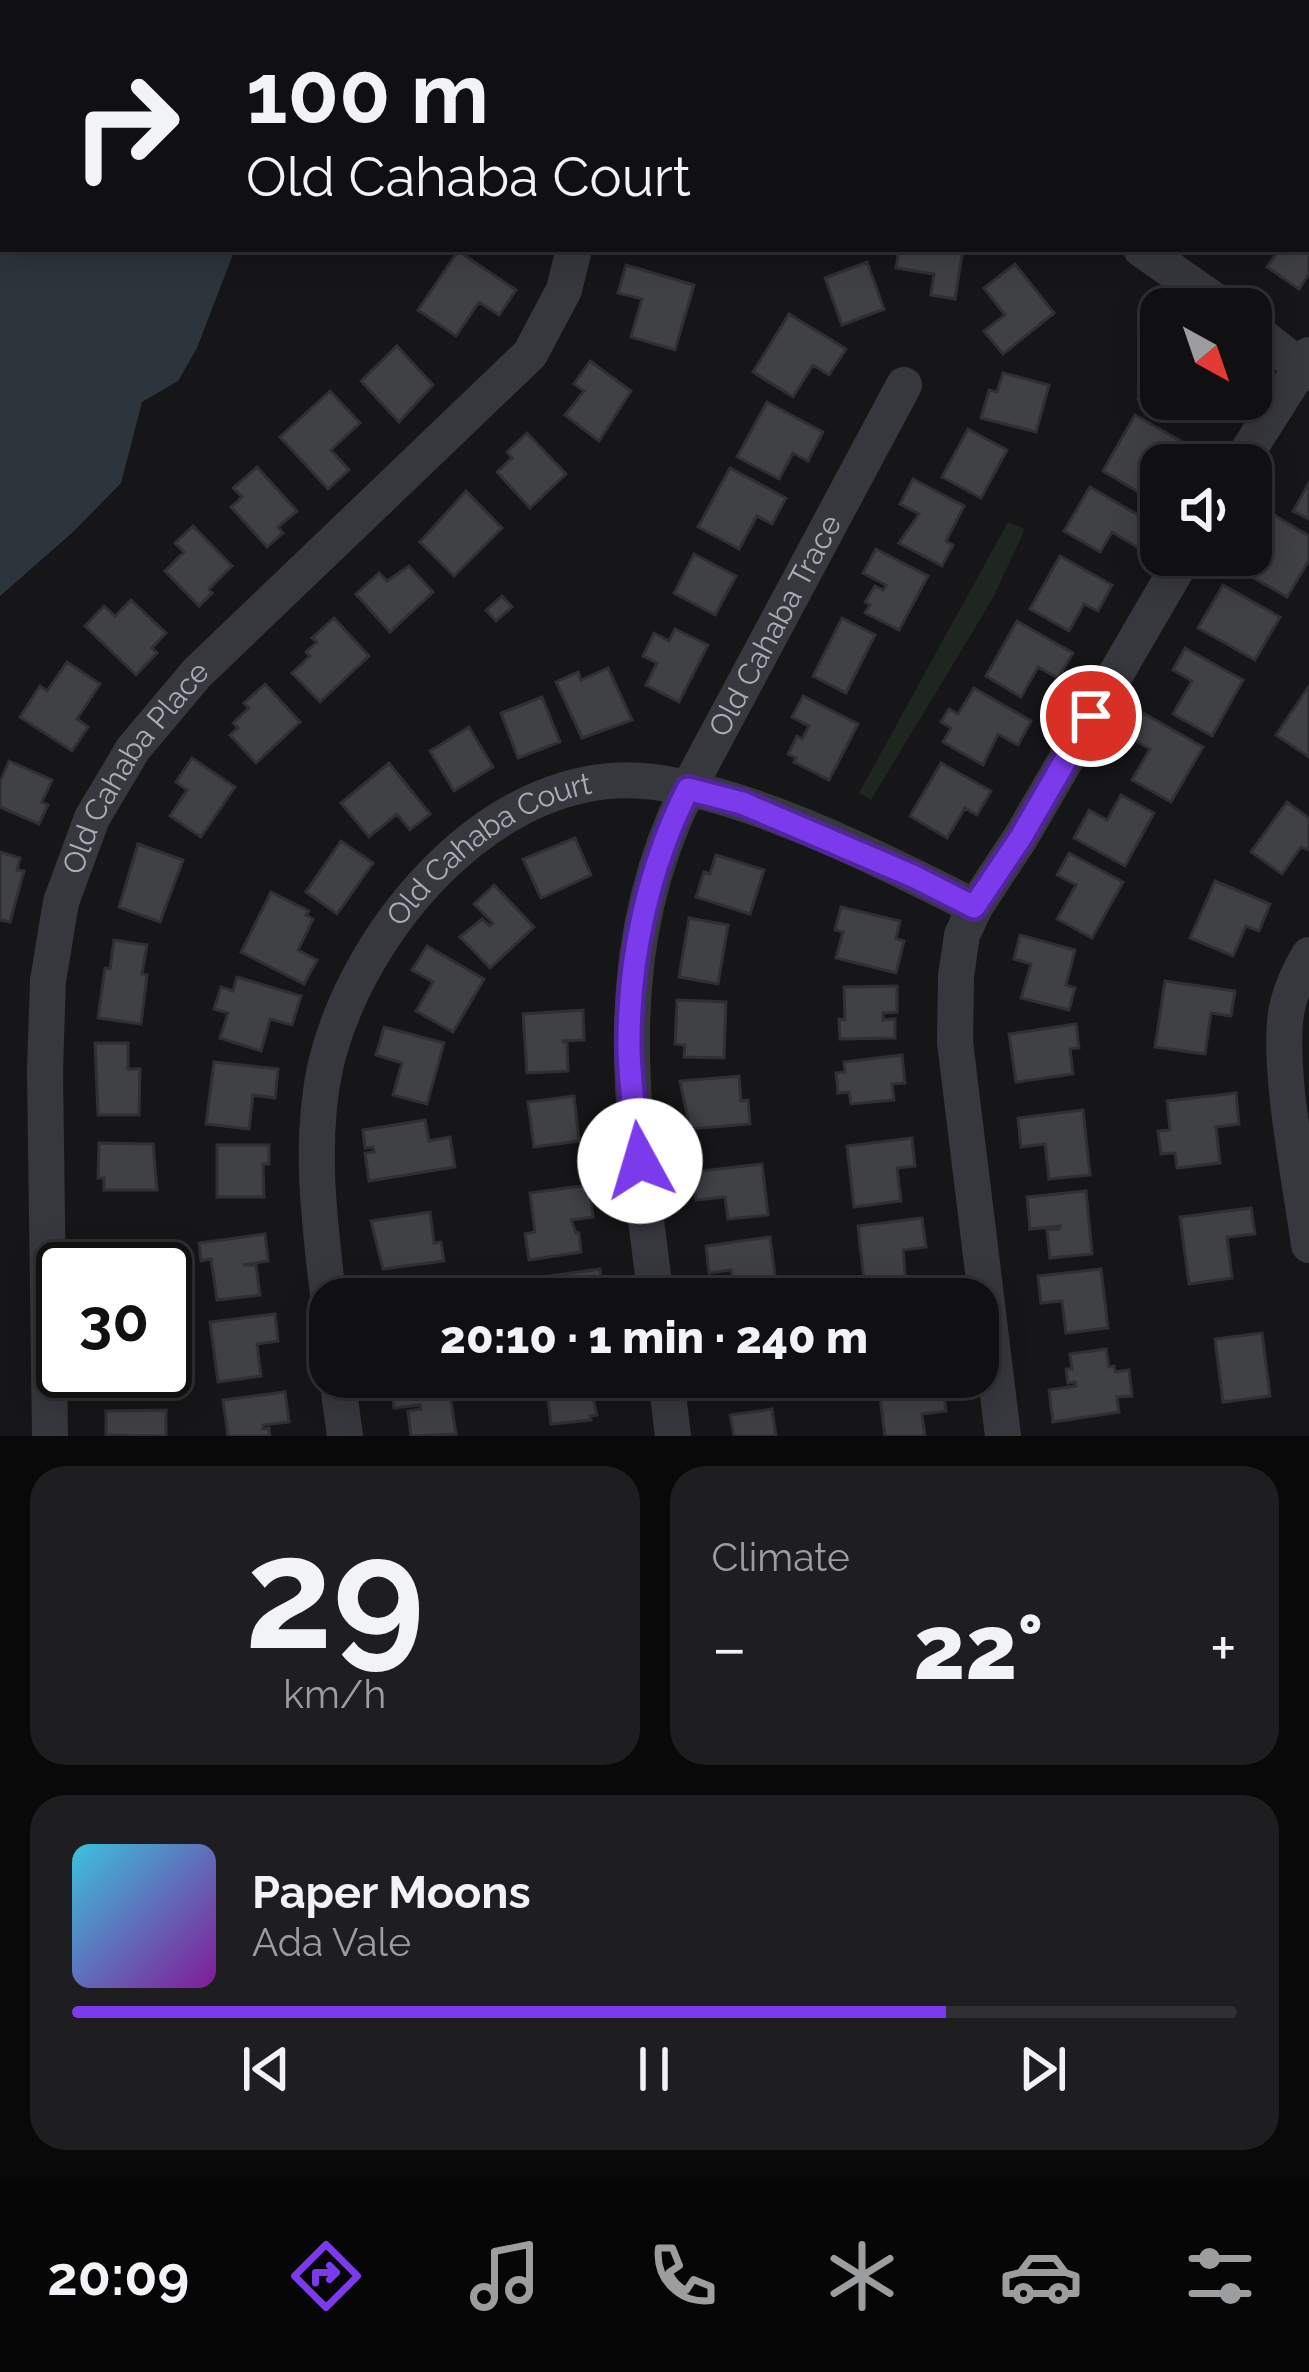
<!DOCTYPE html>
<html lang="en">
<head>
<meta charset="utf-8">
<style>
	body { margin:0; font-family:Raleway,sans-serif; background:#1e1e20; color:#f1f3f6; height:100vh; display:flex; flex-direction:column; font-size:45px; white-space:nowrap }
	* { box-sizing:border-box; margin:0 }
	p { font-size:39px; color:#9c9d9f }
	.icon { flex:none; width:66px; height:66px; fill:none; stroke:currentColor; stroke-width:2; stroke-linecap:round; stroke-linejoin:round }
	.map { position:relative; height:1436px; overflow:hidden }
	.panel { display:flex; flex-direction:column; gap:30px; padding:30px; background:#09090a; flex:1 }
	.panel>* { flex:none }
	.banner { position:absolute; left:0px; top:0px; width:1311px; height:252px; box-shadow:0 6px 30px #0003,0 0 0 3px #303032; background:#101012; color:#f1f3f6; overflow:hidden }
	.needle { width:78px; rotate:140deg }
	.fabs { position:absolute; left:1140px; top:288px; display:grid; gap:24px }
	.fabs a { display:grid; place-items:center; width:132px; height:132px; border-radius:24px; background:#101012; box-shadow:0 6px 30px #0003,0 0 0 3px #303032; font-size:60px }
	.speed { position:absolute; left:36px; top:1242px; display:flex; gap:24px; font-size:60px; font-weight:700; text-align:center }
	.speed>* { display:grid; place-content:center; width:156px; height:156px; border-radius:50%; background:#101012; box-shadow:0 6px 30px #0003,0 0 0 3px #303032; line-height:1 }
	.speed .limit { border:6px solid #111; border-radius:18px; background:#fff; color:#111 }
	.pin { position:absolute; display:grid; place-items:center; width:102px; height:102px; color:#fff; margin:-51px; border:6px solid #fff; border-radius:50%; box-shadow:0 3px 12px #0007 }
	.me { position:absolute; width:132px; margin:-66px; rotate:354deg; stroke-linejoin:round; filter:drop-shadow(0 0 9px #0008) }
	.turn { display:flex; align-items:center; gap:42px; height:252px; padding:0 48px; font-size:54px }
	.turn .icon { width:156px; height:156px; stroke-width:2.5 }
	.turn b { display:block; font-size:84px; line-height:102px }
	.big { font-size:90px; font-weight:800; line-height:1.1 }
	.panel .tile { flex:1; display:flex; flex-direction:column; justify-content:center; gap:18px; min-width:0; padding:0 42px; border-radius:36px; background:#1e1e20 }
	.panel .dial { align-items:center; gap:0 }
	.dial b { font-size:156px; line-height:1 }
	.song { display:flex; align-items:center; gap:36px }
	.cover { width:144px; height:144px; border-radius:18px; background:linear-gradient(135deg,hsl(190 70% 55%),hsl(290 70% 35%)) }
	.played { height:12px; border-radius:6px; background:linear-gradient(90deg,#7c3aed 75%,#303032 75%) }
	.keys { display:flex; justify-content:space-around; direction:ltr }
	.heat { display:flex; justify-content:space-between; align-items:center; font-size:66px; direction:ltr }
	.panel .tiles { flex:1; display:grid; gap:30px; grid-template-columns:1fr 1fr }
	.tile:last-child { grid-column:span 2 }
	.trip { position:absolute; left:309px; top:1278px; width:690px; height:120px; border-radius:36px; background:#101012; box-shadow:0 6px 30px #0003,0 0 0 3px #303032; font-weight:800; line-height:120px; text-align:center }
	.menu { display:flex; height:192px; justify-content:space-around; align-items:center; background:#060607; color:#9c9d9f }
	.menu .icon { width:84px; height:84px }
	.menu .active { color:#7c3aed }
	.menu b { font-size:54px; color:#f1f3f6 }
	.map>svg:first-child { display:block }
	.green { fill:#1e261f }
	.water { fill:#2c353c }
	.building { fill:#404145; stroke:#303034; stroke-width:3 }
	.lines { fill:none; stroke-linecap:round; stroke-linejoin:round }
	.minor { stroke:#37383d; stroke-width:36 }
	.route-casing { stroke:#51269a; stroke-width:30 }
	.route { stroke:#7c3aed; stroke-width:21 }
	.labels { text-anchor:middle; stroke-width:10; stroke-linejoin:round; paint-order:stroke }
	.street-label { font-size:30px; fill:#a8adb8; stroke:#111113 }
</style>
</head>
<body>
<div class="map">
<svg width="1309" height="1436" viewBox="0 0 1309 1436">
	<rect width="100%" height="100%" fill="#161618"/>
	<path class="green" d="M1008 522 1025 529 993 598 871 800 859 793Z"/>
	<path class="water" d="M0 67 3 249H235L197 348 178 381 142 402 121 483 73 532 0 596Z"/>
	<path class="building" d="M1309 212V274L1299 289 1267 267 1276 254 1269 249H1308Z
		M899 249H963L955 299 931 295 934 274 896 268Z
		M458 251 516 290 499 315 479 302 456 336 418 310Z
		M867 262 884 309 842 325 825 278Z
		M1015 264 1054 313 1003 354 984 331 1005 315 984 288Z
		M626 265 694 285 675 350 631 337 642 299 618 293Z
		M789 314 846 349 829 375 813 365 793 397 753 372Z
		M397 346 433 385 399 422 361 381Z
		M1161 360V399H1185L1173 419 1138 399Z
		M590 361 631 391 599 441 565 415 584 391 574 384Z
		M1003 373 1049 385 1036 432 981 418 989 390 997 392Z
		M330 391 360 423 331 450 349 470 328 489 280 437Z
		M767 402 823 432 808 461 793 453 779 479 737 457Z
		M1135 415 1193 448 1183 465 1155 461 1138 492 1103 471Z
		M968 429 1007 450 981 498 942 477Z
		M527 433 566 474 530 508 497 472 512 458 507 452Z
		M257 467 297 511 278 527 283 533 267 547 231 507 242 497 233 488Z
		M730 468 786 498 772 524 757 516 739 549 698 527Z
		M913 479 964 506 946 541 953 545 942 566 899 543 919 514 900 504Z
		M1309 483V519L1293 511Z
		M1090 487 1150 522 1137 547 1112 532 1100 552 1064 531Z
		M466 491 502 528 454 576 420 542Z
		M1264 509 1309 536V560L1287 597 1252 577 1269 547 1251 536Z
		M193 526 232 566 209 589 212 593 199 606 165 571 184 552 175 543Z
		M876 549 928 576 899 630 865 613 870 605 865 602 875 586 883 590 886 585 863 573Z
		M694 554 736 576 715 615 674 593Z
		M1060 556 1112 585 1098 611 1084 604 1069 631 1030 609Z
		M409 566 433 592 390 632 356 594 379 573 387 581Z
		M1223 585 1280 617 1255 660 1198 628Z
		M502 596 512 607 496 621 486 610Z
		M131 600 166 633 152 648 157 653 136 675 85 626 104 606 115 616Z
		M334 618 369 656 320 702 292 673 310 656 306 652 317 642 312 638Z
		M842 618 875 635 846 693 813 676Z
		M1017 621 1073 653 1058 678 1038 667 1021 697 986 676Z
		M675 629 708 645 679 702 646 685 657 663 643 656 654 633 669 641Z
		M1185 648 1243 680 1212 736 1173 714 1192 681 1173 670Z
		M67 662 100 684 77 719 88 727 72 751 20 717 40 686 47 691Z
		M608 668 632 720 582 738 556 682 578 672 581 680Z
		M265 684 300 722 256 763 230 735 238 728 233 723 249 708 244 703Z
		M1309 686V757L1276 735Z
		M974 688 1031 721 1018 745 998 734 983 765 943 742 951 728 941 722 949 709 958 714Z
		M803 696 858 724 829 780 794 762 796 758 788 754 797 736 802 739 809 726 792 717Z
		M542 697 560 742 518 758 501 713Z
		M1143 713 1203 747 1171 802 1132 780 1150 749 1129 737Z
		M469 727 493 767 454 791 430 751Z
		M192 758 235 787 201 837 170 816 187 790 176 782Z
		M9 761 52 780 42 802 48 805 39 824 0 807V782Z
		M389 763 430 814 410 830 397 814 369 837 341 803Z
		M941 763 991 791 977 815 965 808 947 838 910 816Z
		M1121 795 1154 813 1125 866 1074 838 1089 810 1107 820Z
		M1287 802 1309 818V850L1301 847 1282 874 1251 852Z
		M575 838 591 875 541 898 523 859Z
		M341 841 373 863 337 914 306 892Z
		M138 844 183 860 160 922 119 907Z
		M0 852 20 858 17 870 24 871 10 922 0 920Z
		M1069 853 1123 882 1092 938 1057 919 1076 885 1057 875Z
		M716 855 764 870 750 914 696 897 704 872 710 874Z
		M1215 881 1270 904 1259 931 1246 926 1233 956 1190 938Z
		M494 885 534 927 490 968 460 937 482 919 490 926 493 923 474 904Z
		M271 892 309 911 306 915 313 919 298 950 317 960 304 984 241 952Z
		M841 907 900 921 896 939 904 941 896 973 836 958 843 932 835 930Z
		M689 918 728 925 718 984 679 977Z
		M1020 935 1075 950 1066 985 1075 988 1069 1010 1021 998 1031 964 1014 959Z
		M114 940 147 945 142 974 147 975 141 1024 98 1018 105 968 110 969Z
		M427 946 484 979 453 1032 416 1011 433 982 412 970Z
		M237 977 301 996 292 1025 270 1019 261 1051 220 1038 228 1013 214 1009 221 987 233 991Z
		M1165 981 1235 991 1231 1016 1211 1013 1205 1054 1155 1047Z
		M897 986V1012L883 1013V1020L895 1019V1038L840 1039 839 1019 845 1020 844 987Z
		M677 1000 726 1002 724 1058 684 1057 685 1045 675 1044Z
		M583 1010 584 1040 562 1041 567 1043 568 1071 527 1073 523 1014Z
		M1076 1024 1079 1048 1070 1049 1073 1074 1016 1082 1009 1034Z
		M384 1027 444 1043 427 1104 393 1095 402 1063 376 1055Z
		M95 1043H128V1069H140L139 1115H98Z
		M902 1055 905 1083 892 1084 894 1100 851 1104 849 1092 838 1093 836 1073 845 1072 844 1062Z
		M214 1062 278 1069 275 1098 253 1095 249 1129 206 1124Z
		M739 1076 741 1101 748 1100 750 1124 690 1129 680 1081Z
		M1236 1093 1239 1124 1216 1127 1220 1163 1177 1168 1175 1153 1161 1154 1158 1131 1170 1130 1167 1101Z
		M574 1096 579 1141 534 1147 528 1102Z
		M1083 1110 1090 1175 1049 1179 1045 1144 1021 1147 1018 1118Z
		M425 1120 429 1141 450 1137 455 1167 369 1181 365 1153 374 1152 373 1147 365 1148 363 1130Z
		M912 1138 915 1166 897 1168 901 1201 854 1207 847 1146Z
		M99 1143 153 1144 157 1190H104V1178H98Z
		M217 1145H269V1164H263L264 1197H217Z
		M762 1164 768 1215 728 1219 725 1197 696 1200 693 1172Z
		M589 1185 593 1217 571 1220 576 1233H579L581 1252 529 1260 525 1234 535 1232 530 1193Z
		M1086 1191 1092 1254 1050 1258 1047 1230 1059 1229 1060 1226 1030 1229 1027 1197Z
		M1251 1208 1255 1234 1227 1237 1232 1278 1189 1284 1180 1217Z
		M430 1212 434 1243 441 1242 444 1261 383 1269 371 1221Z
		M922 1218 926 1247 903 1250 906 1284 865 1289 858 1226Z
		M265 1234 268 1261 243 1265H256L260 1295 217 1300 211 1259 201 1261 199 1243Z
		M770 1237 778 1298 735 1299 731 1270 709 1273 706 1246Z
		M152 1251 153 1269H96V1254Z
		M600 1269 603 1297 534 1299 535 1278Z
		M1101 1269 1108 1328 1066 1333 1062 1301 1041 1303 1038 1276Z
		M446 1289 447 1299H382V1297Z
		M275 1314 278 1341 257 1344 261 1376 218 1382 210 1322Z
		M1262 1333 1270 1396 1223 1402 1215 1339Z
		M1106 1349 1109 1367 1114 1366 1115 1372 1129 1370 1132 1396 1117 1397 1119 1412 1053 1422 1049 1390 1076 1386 1075 1382 1068 1383 1066 1369H1072L1070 1354Z
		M105 1371H158V1380L105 1381Z
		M418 1377H461L463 1393 450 1395 456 1434 411 1436 408 1411 421 1409 420 1405 394 1408 391 1380Z
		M545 1377H613L614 1380 590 1383 597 1415 590 1416 591 1420 551 1424Z
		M740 1377H788V1380L742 1386Z
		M942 1381 946 1411 922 1414 925 1436H885L879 1390Z
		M285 1392 289 1422 263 1425V1429L269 1428 270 1436H228L223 1400Z
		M772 1409 776 1436H734L730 1415Z
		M166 1410V1436L106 1435V1411Z"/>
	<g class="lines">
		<g class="minor">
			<path d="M27 0 49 3"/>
			<path d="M599 3V0"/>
			<path d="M1141 249 1227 309"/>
			<path d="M1251 328 1309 373"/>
			<path d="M1239 465 1309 355"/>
			<path d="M1309 955C1300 970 1291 990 1287 1008 1276 1065 1301 1184 1309 1245"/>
			<path id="s1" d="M656 1299C634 1120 603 959 688 789L904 385"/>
			<path id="s2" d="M330 1312C321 1232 308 1149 325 1068 356 930 497 761 654 782 756 796 882 860 975 907"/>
			<path d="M337 1377 345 1436"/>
			<path d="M666 1377 673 1436"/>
			<path id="s3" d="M50 1436 45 1070 48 981 61 902 92 818 133 749 197 673 530 354 564 290 574 249"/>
			<path d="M1003 1436 955 1042 956 976 962 935 975 907 1021 837 1185 555"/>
		</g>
	</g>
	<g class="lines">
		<defs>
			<path id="route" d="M640 1161C636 1124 630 1086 629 1050 628 961 648 868 688 789L742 803 913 876 974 907 1021 837 1091 716"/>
		</defs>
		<use href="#route" class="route-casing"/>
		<use href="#route" class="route"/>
	</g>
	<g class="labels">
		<g class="street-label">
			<text dy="10" stroke="none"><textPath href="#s1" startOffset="705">Old Cahaba Trace</textPath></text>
			<text dy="10" stroke="none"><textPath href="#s3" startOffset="690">Old Cahaba Place</textPath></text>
			<text dy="10" stroke="none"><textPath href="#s2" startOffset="531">Old Cahaba Court</textPath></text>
		</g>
	</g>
</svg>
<div class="fabs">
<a><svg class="needle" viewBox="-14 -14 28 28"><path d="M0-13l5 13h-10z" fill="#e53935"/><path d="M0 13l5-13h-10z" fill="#9c9d9f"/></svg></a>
<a><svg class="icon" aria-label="sound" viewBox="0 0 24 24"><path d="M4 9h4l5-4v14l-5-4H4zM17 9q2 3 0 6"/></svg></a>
</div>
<div class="speed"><div class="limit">30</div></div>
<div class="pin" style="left:1091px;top:716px;background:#d93025"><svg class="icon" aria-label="arrive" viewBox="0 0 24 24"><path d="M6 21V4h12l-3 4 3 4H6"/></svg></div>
<svg class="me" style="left:640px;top:1161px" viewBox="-20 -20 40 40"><circle r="19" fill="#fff"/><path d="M0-13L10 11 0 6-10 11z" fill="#7c3aed"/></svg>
<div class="trip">20:10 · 1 min · 240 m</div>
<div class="banner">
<div class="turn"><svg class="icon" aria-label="right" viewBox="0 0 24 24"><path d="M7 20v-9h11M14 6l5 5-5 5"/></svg><div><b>100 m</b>Old Cahaba Court</div></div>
</div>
</div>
<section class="panel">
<div class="tiles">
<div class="tile dial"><b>29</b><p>km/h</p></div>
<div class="tile"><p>Climate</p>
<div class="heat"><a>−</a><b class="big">22°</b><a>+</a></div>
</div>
<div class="tile">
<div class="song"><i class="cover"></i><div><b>Paper Moons</b><p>Ada Vale</p></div></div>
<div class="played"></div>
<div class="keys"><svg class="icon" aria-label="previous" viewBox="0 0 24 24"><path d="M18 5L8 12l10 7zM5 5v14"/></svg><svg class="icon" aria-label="pause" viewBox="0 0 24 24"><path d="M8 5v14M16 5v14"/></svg><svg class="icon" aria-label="next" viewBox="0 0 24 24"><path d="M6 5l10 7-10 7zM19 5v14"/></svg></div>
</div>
</div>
</section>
<nav class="menu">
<b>20:09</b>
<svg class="icon active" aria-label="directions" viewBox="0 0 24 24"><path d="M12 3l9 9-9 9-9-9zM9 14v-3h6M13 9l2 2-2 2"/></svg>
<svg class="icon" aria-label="music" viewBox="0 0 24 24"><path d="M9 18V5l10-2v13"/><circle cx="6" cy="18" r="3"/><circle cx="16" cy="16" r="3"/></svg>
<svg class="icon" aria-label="phone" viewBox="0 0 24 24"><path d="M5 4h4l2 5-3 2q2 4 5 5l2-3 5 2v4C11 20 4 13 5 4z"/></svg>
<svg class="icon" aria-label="climate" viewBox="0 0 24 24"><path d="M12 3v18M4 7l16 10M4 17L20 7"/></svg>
<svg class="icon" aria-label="car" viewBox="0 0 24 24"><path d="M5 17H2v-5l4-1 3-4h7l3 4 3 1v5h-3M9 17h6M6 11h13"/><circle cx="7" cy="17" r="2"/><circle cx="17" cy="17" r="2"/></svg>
<svg class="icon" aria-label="filters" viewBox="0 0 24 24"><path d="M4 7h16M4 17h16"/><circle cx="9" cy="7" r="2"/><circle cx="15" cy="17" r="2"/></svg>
</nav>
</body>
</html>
